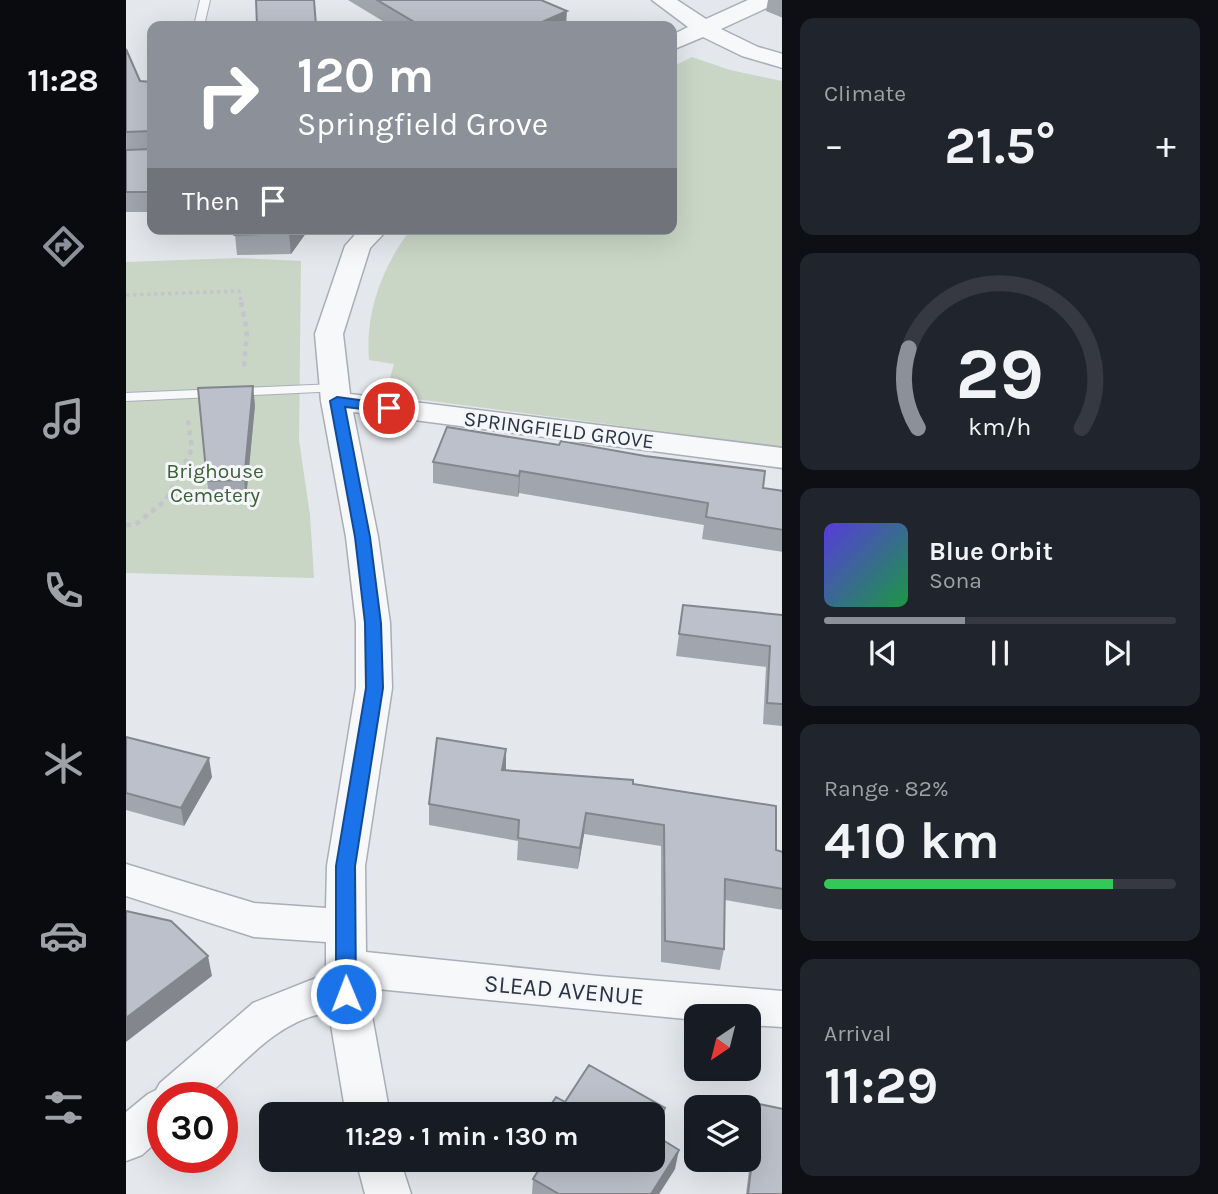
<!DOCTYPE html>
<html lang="en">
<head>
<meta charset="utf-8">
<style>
	body { margin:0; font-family:Karla,sans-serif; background:#20242c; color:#f1f3f6; height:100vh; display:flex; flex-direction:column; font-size:26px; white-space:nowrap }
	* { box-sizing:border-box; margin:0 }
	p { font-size:23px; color:#9ea1a6 }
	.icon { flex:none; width:38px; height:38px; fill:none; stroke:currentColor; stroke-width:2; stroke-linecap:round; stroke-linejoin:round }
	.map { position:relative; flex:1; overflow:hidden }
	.sheet { display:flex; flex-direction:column; gap:18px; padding:18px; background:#0d0f14; width:436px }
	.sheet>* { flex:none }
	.guide { position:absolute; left:21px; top:21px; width:530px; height:214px; border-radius:14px; box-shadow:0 7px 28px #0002; background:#8c9099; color:#fff; overflow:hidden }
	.needle { width:46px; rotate:215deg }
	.controls { position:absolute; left:558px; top:1004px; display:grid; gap:14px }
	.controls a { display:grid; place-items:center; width:77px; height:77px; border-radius:14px; background:#171b24; box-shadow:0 7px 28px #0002; font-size:35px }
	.speed { position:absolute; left:21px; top:1082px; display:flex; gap:14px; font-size:35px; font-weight:700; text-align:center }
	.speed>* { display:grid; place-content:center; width:91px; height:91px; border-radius:50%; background:#171b24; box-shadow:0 7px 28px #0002; line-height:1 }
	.speed .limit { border:10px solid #d22; background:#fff; color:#111 }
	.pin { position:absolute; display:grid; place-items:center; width:60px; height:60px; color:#fff; margin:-30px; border:4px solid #fff; border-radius:50%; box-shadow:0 2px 7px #0007 }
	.me { position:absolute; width:77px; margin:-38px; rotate:359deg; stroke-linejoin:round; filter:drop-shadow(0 0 5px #0008) }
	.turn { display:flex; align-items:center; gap:24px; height:147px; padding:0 35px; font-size:32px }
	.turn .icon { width:91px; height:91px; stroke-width:2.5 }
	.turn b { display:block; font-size:49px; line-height:60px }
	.then { display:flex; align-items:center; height:66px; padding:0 35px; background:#0003; gap:14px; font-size:26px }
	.big { font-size:52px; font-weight:700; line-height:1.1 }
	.sheet .widget { flex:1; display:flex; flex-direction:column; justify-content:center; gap:10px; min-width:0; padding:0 24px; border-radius:14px; background:#20242c }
	.sheet .dial { align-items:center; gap:0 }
	.dial svg { height:182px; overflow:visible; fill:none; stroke:#363941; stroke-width:7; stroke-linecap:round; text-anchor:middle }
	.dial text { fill:#f1f3f6; stroke:none }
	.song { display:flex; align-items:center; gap:21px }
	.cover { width:84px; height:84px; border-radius:10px; background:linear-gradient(135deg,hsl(250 70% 55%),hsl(140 70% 35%)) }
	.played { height:7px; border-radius:4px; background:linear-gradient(90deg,#8c9099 40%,#363941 40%) }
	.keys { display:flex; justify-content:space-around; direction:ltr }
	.heat { display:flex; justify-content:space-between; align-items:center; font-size:38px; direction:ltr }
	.charge { height:10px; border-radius:5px; background:linear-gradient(90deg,#34c759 82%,#363941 0) }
	.trip { position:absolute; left:133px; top:1102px; width:406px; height:70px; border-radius:14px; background:#171b24; box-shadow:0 7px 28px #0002; font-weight:700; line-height:70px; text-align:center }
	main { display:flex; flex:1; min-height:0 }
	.tab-bar { display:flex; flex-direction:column; width:126px; justify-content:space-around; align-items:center; background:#090b0e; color:#9ea1a6 }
	.tab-bar .icon { width:49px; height:49px }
	.tab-bar .selected { color:#8c9099 }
	.tab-bar b { font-size:32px; color:#f1f3f6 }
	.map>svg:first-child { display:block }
	.green { fill:#c9d6c5 }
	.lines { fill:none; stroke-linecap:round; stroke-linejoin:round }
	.lane-casing { stroke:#a9aeb7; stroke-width:2 }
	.street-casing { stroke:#a9aeb7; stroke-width:3 }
	.path-far1 { stroke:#c2c5cb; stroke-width:3.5; stroke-dasharray:3.5 3.5; stroke-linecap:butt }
	.path { stroke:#c2c5cb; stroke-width:4.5; stroke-dasharray:5 5; stroke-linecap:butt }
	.lane { fill:#f7f8fa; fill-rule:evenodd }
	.street { fill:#f7f8fa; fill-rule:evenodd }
	.wall { fill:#a1a5ae }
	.shaded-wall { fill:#83868d }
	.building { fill:#bbc0ca; stroke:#83868d; stroke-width:2 }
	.route { fill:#1a73e8; stroke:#114b97; stroke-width:2 }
	.labels { text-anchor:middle; stroke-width:6; stroke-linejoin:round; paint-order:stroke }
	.street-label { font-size:21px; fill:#2b3445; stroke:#f4f6f9 }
	.park-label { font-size:21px; fill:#3f6138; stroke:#f4f6f9 }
	.near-street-label { font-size:24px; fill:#2b3445; stroke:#f4f6f9 }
</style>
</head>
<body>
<main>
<nav class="tab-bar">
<b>11:28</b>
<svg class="icon selected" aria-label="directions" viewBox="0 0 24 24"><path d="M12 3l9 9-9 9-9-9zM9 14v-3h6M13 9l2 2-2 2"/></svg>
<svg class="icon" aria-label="music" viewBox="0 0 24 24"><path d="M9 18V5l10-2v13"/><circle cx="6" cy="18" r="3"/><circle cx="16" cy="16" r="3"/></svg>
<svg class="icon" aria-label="phone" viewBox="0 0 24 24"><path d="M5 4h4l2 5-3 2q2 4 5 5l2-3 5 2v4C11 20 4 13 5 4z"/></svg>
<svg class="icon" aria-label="climate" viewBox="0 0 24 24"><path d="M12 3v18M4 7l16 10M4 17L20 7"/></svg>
<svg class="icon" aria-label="car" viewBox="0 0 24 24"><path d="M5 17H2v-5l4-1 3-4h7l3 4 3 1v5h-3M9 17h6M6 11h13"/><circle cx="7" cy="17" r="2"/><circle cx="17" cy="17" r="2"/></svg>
<svg class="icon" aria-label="filters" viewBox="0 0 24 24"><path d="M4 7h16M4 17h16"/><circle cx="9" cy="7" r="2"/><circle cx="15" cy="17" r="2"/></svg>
</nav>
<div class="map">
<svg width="657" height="1194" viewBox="0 0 657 1194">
	<rect width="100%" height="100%" fill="#e4e7ec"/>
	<path class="green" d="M566 57 604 70 656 81V447L267 396 264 378 268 364 243 360C239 312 256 267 285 229H546V67Z
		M113 258 175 261 173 440 184 515 188 578 0 573V262Z"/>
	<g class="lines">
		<defs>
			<path id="lane" d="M74 0H84L78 26H68Z
				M209 384 216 388 214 391 0 401V393Z"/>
			<path id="street" d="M526 0H551L580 19 622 0H650L647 5 595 29 632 47 657 54V68L616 56 577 37 546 50V35L562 27Z
				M234 229H262L244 248 217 334 224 394 657 448V468L227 412 252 537 264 623 266 688 239 866 240 952 473 976 657 991V1027L623 1025V1017H570V1020L241 988 264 1115H220L203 1013C154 1017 114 1067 80 1097H37V1136L16 1155 0 1161V1112L22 1094 30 1090 34 1083 127 1003 190 978 200 977V942L128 937 0 896V864L128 903 200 908 201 866 230 688V623L220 537 195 401 189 334 219 246Z
				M230 1160H274L285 1194H239Z"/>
		</defs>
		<use href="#lane" class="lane-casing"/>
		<use href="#street" class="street-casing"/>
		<path class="path-far1" d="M0 295 113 291 116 304"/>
		<path class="path" d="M115 302 121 331 118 367
			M0 525H9L40 500 66 449 62 420"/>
		<use href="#lane" class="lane"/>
		<use href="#street" class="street"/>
	</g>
	<path class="wall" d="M222 0H415L440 26H265Z
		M642 0H657V18L640 11Z
		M0 49 14 81 26 82V212H0Z
		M113 229H183L165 254 111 255 109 235Z
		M129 405 120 499H84L81 481Z
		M307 462 637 488 657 491V552L576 539 578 525 393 493 392 497 307 483Z
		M557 605 657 615V726L637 724 640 667 550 656Z
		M0 737 86 777 58 826 0 810Z
		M380 770 507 784 650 850 657 852V910L599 900 598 949 594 970 535 962V846L458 834 452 869 391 860 392 841 303 825V804Z
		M439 1102 539 1108 535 1127 530 1136 549 1169 533 1194H406L407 1179 417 1164 410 1160H527L418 1115Z
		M633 1104 657 1194H620L629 1120Z"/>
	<path class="shaded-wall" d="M441 11 440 26H407Z
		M166 229H183L165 254 163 233Z
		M127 386 129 405 120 499 118 480Z
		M394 471 393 493 392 497 393 476Z
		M380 749V770H376Z
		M83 758 86 777 58 826 55 808Z
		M460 813 458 834 452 869 454 848Z
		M82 956 86 976 0 1042V1018Z
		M539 1108 535 1127 527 1143V1130Z
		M553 1150 549 1169 533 1194H525Z"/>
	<path class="building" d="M130 0H188L190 26H131Z
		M251 0H415L441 11 407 26H295Z
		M0 49 14 81 26 82V192H0V150L25 149V131L0 132Z
		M113 229H166L163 233 109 235Z
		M127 386 118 480 81 481 72 388Z
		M321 427 433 445 435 441 519 456 639 471 637 488 657 491V530L580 517 582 503 394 471 393 476 307 462Z
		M557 605 657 615V704L641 703 644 646 553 634Z
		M0 737 83 758 55 808 0 793Z
		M311 738 380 749 376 770 507 780V784L650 806V850L657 852V889L599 879 598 949 539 941 538 825 460 813 454 848 392 838 393 820 303 804Z
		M0 911 45 921 82 956 0 1018Z
		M463 1065 539 1108 527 1130V1115H418L430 1097 439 1102Z
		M633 1104 657 1109V1194H622Z
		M527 1134 553 1150 525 1194H433L407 1179 419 1160H527Z"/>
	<path class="route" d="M211 397 263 404 270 408 263 412 219 407 244 537 255 623 257 688 229 866 230 994 227 1000 220 1003 213 1000 210 994V866L240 688 239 623 229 537 204 401Z"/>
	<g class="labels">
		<g class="street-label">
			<text transform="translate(433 430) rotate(7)" y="7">SPRINGFIELD GROVE</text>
		</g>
		<g class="park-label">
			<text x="89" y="478">Brighouse<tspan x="89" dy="24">Cemetery</tspan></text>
		</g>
		<g class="near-street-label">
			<text transform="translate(438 990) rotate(5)" y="8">SLEAD AVENUE</text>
		</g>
	</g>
</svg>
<div class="controls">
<a><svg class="needle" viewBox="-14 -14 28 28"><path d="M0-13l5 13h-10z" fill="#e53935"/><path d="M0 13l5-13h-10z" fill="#9ea1a6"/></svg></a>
<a><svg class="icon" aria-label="layers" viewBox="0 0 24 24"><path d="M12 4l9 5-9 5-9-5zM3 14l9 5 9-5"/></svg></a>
</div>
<div class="speed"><div class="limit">30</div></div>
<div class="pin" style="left:263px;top:408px;background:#d93025"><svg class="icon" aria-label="arrive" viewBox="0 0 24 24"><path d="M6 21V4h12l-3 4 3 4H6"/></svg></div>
<svg class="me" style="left:220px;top:994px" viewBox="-20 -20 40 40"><circle r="17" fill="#1a73e8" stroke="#fff" stroke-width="3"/><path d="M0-11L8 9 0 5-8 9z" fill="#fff"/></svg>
<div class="trip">11:29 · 1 min · 130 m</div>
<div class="guide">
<div class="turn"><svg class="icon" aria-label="right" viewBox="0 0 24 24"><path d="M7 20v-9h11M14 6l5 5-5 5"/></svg><div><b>120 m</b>Springfield Grove</div></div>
<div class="then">Then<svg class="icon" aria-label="arrive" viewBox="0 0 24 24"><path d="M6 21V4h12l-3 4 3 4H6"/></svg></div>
</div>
</div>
<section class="sheet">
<div class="widget"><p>Climate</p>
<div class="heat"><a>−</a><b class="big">21.5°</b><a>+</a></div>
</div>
<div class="widget dial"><svg viewBox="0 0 100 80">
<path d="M14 69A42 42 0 1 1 86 69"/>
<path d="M14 69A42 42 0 0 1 10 34" stroke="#8c9099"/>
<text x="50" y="56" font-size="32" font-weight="700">29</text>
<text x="50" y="72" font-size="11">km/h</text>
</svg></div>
<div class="widget">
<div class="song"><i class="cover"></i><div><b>Blue Orbit</b><p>Sona</p></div></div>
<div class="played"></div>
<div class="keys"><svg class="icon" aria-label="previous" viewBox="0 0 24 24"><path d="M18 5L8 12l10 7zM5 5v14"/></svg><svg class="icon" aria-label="pause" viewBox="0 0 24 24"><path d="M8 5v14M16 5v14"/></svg><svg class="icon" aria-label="next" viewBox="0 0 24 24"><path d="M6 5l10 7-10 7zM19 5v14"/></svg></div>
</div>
<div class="widget"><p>Range · 82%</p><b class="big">410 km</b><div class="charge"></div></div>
<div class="widget"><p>Arrival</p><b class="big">11:29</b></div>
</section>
</main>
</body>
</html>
